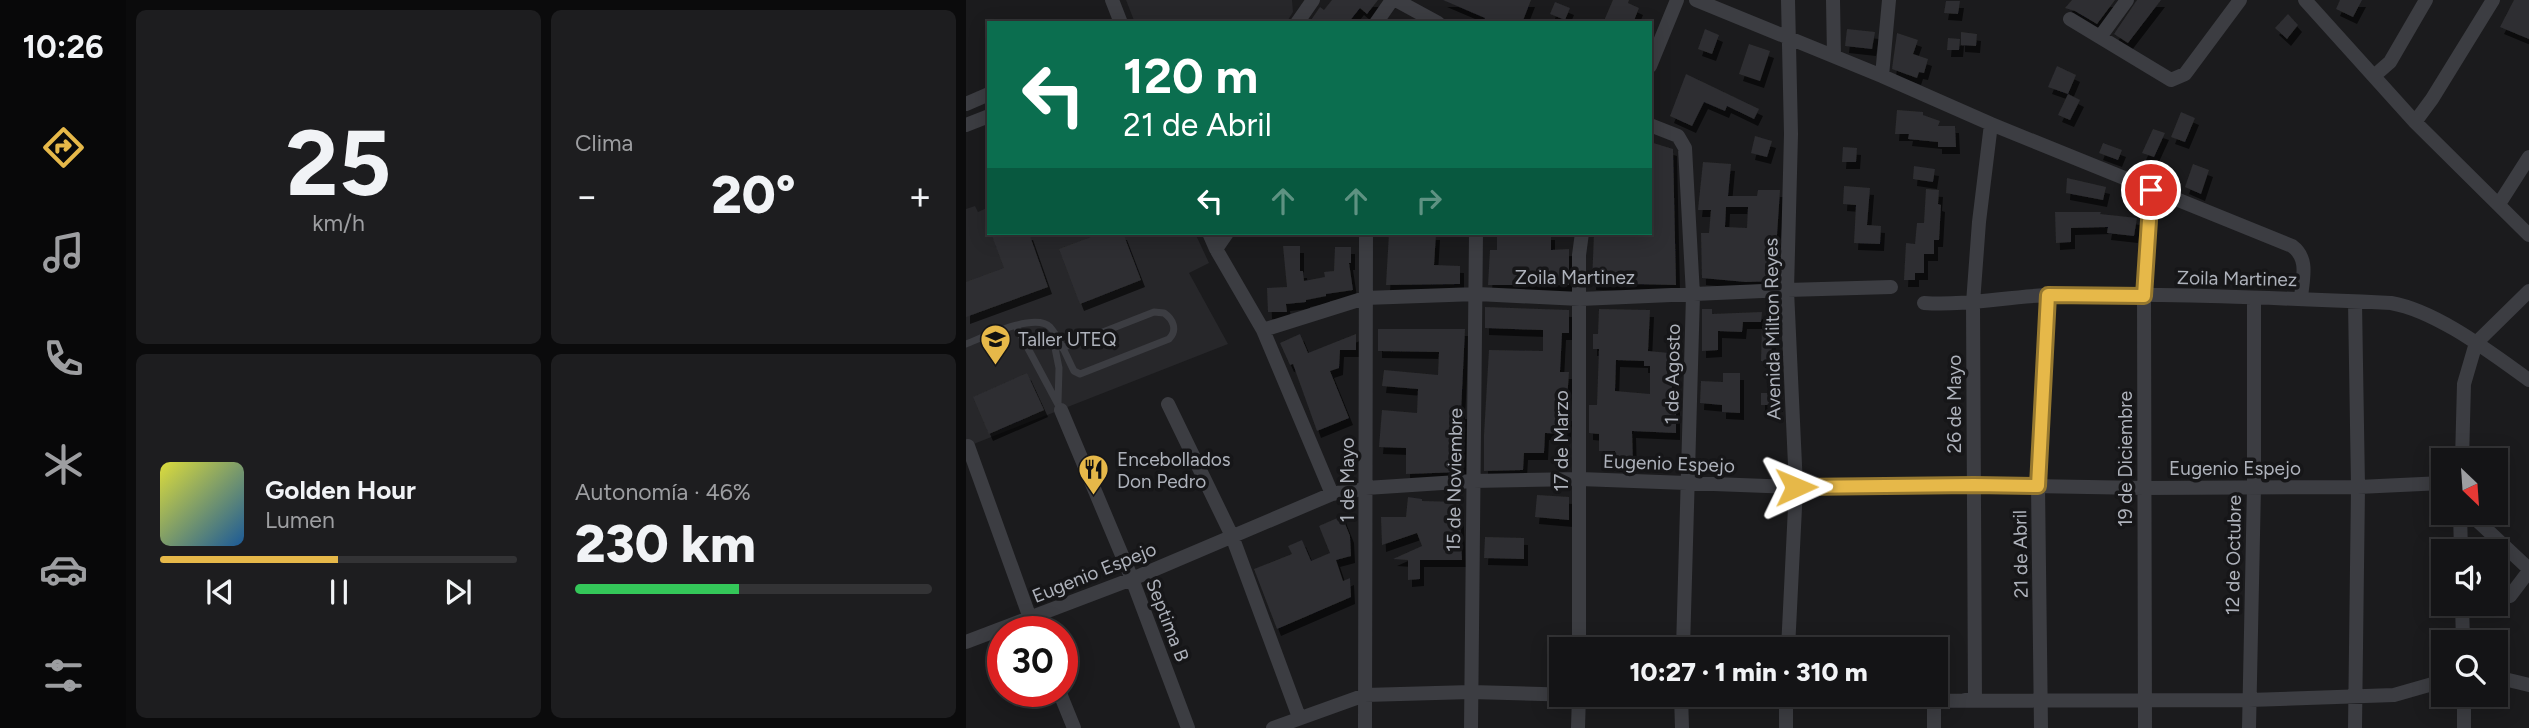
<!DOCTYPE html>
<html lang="es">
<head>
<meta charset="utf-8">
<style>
	body { margin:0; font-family:Figtree,sans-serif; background:#1d1d1f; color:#f1f3f6; height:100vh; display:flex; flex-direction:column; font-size:26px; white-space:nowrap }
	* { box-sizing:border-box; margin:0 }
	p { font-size:23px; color:#9d9ea1 }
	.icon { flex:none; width:38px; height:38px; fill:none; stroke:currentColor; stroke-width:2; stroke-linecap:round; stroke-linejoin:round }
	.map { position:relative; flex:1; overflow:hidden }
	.panel { display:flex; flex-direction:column; gap:10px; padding:10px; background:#0b0b0c; width:840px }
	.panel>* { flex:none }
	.hud { position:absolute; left:21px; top:21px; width:665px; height:214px; border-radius:0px; box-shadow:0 4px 18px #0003,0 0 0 2px #333335; background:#0b6e4f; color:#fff; overflow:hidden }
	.needle { width:46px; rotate:155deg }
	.controls { position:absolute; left:1465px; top:448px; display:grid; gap:14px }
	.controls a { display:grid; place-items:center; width:77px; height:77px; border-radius:0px; background:#141416; box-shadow:0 4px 18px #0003,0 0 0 2px #333335; font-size:35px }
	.speed { position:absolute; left:21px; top:616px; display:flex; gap:14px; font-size:35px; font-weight:700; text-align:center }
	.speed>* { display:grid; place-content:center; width:91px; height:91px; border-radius:50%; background:#141416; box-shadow:0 4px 18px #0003,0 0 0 2px #333335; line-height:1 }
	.speed .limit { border:10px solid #d22; background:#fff; color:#111 }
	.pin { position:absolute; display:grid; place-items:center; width:60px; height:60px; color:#fff; margin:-30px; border:4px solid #fff; border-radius:50%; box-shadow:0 2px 7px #0007 }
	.me { position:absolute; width:77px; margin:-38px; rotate:89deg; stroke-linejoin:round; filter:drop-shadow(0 0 5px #0008) }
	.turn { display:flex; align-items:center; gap:24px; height:147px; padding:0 21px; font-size:32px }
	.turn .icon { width:91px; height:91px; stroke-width:2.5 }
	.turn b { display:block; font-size:49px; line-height:60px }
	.lanes { display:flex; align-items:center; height:66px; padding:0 21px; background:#0003; justify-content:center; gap:35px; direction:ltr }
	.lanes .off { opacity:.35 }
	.big { font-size:52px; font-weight:800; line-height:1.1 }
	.panel .tile { flex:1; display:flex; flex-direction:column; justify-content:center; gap:10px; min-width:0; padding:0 24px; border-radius:10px; background:#1d1d1f }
	.panel .dial { align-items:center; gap:0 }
	.dial b { font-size:91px; line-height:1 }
	.song { display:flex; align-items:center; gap:21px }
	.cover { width:84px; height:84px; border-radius:10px; background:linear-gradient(135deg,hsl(60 70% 55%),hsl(210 70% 35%)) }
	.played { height:7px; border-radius:4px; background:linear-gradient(90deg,#e6b849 50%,#333335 50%) }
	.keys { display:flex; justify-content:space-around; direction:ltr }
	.heat { display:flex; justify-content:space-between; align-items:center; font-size:38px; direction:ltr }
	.charge { height:10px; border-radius:5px; background:linear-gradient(90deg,#34c759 46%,#333335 0) }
	.panel .tiles { flex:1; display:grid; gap:10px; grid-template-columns:repeat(2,1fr) }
	.trip { position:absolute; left:583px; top:637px; width:399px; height:70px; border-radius:0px; background:#141416; box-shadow:0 4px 18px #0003,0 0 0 2px #333335; font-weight:800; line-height:70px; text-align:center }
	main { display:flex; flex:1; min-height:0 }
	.dock { display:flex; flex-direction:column; width:126px; justify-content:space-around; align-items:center; background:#080809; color:#9d9ea1 }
	.dock .icon { width:49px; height:49px }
	.dock .on { color:#e6b849 }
	.dock b { font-size:32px; color:#f1f3f6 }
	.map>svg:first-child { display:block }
	.built { fill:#27272a }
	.building { fill:#2e2e31; fill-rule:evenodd; filter:url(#shadow) }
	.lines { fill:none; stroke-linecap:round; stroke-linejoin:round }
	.service { stroke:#3c3d42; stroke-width:7 }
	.minor { stroke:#3c3d42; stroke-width:14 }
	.route-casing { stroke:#96782f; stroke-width:18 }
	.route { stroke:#e6b849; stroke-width:12 }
	.labels { text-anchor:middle; stroke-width:7; stroke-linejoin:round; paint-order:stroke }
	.street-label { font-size:19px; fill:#aeb2bb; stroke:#161618 }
	.poi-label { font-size:19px; fill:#aeb2bb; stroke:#161618; text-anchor:start }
</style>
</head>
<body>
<main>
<nav class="dock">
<b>10:26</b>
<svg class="icon on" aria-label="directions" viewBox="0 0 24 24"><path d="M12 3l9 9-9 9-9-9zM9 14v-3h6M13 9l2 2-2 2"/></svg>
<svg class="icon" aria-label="music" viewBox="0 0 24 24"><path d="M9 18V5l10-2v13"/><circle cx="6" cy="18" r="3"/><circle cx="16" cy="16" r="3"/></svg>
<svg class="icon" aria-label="phone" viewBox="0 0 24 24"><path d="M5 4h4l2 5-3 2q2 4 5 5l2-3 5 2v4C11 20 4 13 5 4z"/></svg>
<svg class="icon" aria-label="climate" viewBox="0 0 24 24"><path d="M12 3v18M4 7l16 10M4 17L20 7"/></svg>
<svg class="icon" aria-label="car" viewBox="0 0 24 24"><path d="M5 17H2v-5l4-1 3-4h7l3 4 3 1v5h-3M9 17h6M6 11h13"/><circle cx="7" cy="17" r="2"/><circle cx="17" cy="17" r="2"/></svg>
<svg class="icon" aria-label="filters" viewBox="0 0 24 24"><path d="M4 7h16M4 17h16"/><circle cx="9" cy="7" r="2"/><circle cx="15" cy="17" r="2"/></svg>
</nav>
<section class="panel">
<div class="tiles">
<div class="tile dial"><b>25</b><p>km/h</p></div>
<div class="tile"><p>Clima</p>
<div class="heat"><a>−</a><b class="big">20°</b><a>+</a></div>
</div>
<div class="tile">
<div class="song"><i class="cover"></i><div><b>Golden Hour</b><p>Lumen</p></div></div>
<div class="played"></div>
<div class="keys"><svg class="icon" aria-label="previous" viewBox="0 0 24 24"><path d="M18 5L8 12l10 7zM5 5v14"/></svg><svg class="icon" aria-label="pause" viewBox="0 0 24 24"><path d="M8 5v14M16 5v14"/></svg><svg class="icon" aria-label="next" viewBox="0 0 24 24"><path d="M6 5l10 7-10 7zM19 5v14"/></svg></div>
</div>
<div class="tile"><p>Autonomía · 46%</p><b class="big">230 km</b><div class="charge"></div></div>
</div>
</section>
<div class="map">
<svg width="1563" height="728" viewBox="0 0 1563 728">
	<defs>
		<filter id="shadow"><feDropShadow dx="4" dy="7" stdDeviation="0" flood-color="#0009"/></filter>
	</defs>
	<rect width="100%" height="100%" fill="#1b1b1d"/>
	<path class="built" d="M160 0H326L327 12 320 23H169Z
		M9 206 12 212 23 207V233H229L243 263 223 273 262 344 0 447V209Z"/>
	<path class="building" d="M366 0H412L401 14 394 8 382 23H343L354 7 358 10Z
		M477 0H565L556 23H517L519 18Z
		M647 0H663L662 3 673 8 667 23H637Z
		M1106 0H1149L1131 24 1109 11 1099 8Z
		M1171 0H1195L1162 43 1148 34Z
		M1374 0H1396L1387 17 1370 9Z
		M1548 0H1563V39L1534 27Z
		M980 1H994L992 14 978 13Z
		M589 2 604 8 599 20 584 14Z
		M1322 14 1332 25 1321 39 1309 28Z
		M739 29 753 35 746 54 732 49Z
		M881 29 909 32 906 49 879 46Z
		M995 32 1011 34 1010 46 995 45Z
		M931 33 952 40 947 54 962 59 958 73 953 72 951 78 926 69Z
		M982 38 994 39 993 50H981Z
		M783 44 804 51 794 81 773 74Z
		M1091 66 1110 75 1102 94 1082 87Z
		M720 74 793 109 788 119 761 106 759 111 738 102 726 126 704 116Z
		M1102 94 1114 100 1104 120 1092 115Z
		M931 110 957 112V115L974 121 972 126H989L990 147H972V142L942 139 943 134H929Z
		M1215 112 1229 118 1219 142 1205 137Z
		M1187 129 1199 133 1188 157 1176 153Z
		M789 136 806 141 801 157 785 153Z
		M684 142 707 149 710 285 626 283 628 233H684Z
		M1137 143 1156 150 1152 160 1133 153Z
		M877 147 891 148 890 162H876Z
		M737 162 765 164 762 196H791L792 190H814L810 250H812V281L780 282 736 278 735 233H743L745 210H732ZM760 207H782L781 228 759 227Z
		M1227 164 1243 170 1235 194 1219 187Z
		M948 166 969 169 967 182 947 179Z
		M1101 178 1140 187 1137 200 1100 193Z
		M878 186 904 188 901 225 915 226 914 244 888 243 890 205 877 204Z
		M960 189 973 190 972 204 975 205 973 240H968V254H958V273H949V280H938L940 243 949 244 951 223H958Z
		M1089 212H1135L1134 214 1171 218 1168 236 1141 233 1142 227 1105 228V242L1090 243Z
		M25 233H63L82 287 0 317V282L38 268Z
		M136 233H157L175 280 114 304 93 249Z
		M423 233H470L468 265 494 266V284L420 285Z
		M531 233H585V250L603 249V285H522L524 250H531Z
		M317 246H334V271H337L338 281 359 277 358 272 368 271 369 247H385V263H383L387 290 360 294V296L340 300V302L320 304 321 312H302L301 288 321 287Z
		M519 307 603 310V333H596L594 372H603L600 414H602L601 434 579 433 578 453H558L557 470 518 471V435L523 350 577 351V330L519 328Z
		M633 309 684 310 682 351 703 353 701 376H706V394H710V433L666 431 667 465H649V451H633V434L623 433V405H631L633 349H627V334H632ZM650 360 678 361V366H684V394L649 391Z
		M736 309H746V314L796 312 795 322H777L776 332 752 331V350L736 351Z
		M796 326 807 327 805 359H802L801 362 795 361Z
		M412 329H499L495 412H497L496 472 440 474V448L413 447 416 410 451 413 452 389 416 386 418 370 472 375 473 352 412 351Z
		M334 334 342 353 390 334V350H374L373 368 364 371 383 418 351 431 327 364 324 365 314 343Z
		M61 373 78 410 23 434 7 397Z
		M757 373H774V413L756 412V405L734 403 735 381 757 382Z
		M795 393H813V405H795Z
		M571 495 603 497V520L569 517Z
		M442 497 456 499V501L493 502 496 560H454V579L442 580V560L427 559 456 546 451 533 416 545 415 517H440Z
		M376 516 384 536 385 556 370 560 377 581 384 578 385 597 311 629 288 569 326 554 322 546 336 540 345 561 364 553 353 526Z
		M519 537 558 538V559L518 558Z"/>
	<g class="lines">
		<path class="service" d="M50 326 95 410
			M87 338 93 368 92 403
			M0 344C18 337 69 312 84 327 94 338 101 358 108 371L114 374 203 339C212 330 207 319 198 313L188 312 96 348"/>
		<path class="minor" d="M146 0 155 23
			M430 0 472 23
			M730 0 916 76 1025 124 1326 246C1344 259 1336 280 1335 299
			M867 0 868 56
			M1339 0 1449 122 1563 235
			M1104 19 1205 80 1219 74 1274 0
			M331 23 347 0
			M410 23 426 0
			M1134 37 1161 0
			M684 66 711 0
			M916 76 923 0
			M1408 76 1424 62 1460 0
			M0 104 23 94
			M1449 122 1466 99 1527 0
			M0 125 23 116
			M684 125 712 136 719 148 727 295 717 649
			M1533 204 1563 157
			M243 233 250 249 297 330 366 494
			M250 249 261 233
			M1389 302 1392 487 1389 728
			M958 303C1001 306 1043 296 1085 295 1199 293 1312 298 1425 303 1471 311 1525 353 1563 380
			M297 330 399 298 511 294 614 299 821 290 925 287
			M202 404 266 536 333 717
			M95 410 166 579 222 728
			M2 446 69 632
			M1496 460 1498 384 1510 343 1563 291
			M1494 513 1495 551
			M1503 513 1563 569
			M1544 596 1563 571
			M1496 604 1497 642
			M0 642 166 579 366 494 400 488 507 481 614 479 830 487 1008 485 1178 488 1392 487 1477 483
			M613 649V255L616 233
			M822 649 830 487 821 290 825 134 822 0
			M1530 677 1563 685
			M93 691 108 728
			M715 695 716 728
			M1498 695V728
			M999 700H1009L1007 303 1013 222 1025 124
			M307 728 399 695 505 692 820 701 1283 700 1428 695 1477 681
			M399 728 400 233
			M505 728 510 233
			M612 728 613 695
			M820 728V695
			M968 728V701H975
			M1075 728 1072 486 1082 295
			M1179 728 1178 296 1185 190
			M1283 728 1288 487V299"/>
	</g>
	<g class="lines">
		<defs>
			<path id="route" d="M830 487 1008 485 1072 486 1082 295 1178 296 1185 190"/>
		</defs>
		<use href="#route" class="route-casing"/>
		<use href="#route" class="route"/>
	</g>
	<defs>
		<symbol id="university-pin" viewBox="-11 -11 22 30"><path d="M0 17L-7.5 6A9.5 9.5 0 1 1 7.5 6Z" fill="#e6b849" stroke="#161618"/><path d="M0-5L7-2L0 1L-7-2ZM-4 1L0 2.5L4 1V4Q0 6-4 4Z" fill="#111"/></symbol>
		<symbol id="restaurant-pin" viewBox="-11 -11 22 30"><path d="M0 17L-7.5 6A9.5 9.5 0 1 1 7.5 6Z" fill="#e6b849" stroke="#161618"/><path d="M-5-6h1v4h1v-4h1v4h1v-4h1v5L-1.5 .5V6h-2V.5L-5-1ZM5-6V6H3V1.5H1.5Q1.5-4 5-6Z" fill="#111"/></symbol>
	</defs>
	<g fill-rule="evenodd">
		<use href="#university-pin" x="12" y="322" width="35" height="47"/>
		<use href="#restaurant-pin" x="110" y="452" width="35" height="47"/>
	</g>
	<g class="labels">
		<g class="street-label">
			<text x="609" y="284">Zoila Martinez</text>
			<text transform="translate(1271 278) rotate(1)" y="7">Zoila Martinez</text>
			<text transform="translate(806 329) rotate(-91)" y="7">Avenida Milton Reyes</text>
			<text transform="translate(706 374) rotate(-89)" y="7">1 de Agosto</text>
			<text transform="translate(988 404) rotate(-90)" y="7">26 de Mayo</text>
			<text transform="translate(595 441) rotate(-90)" y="7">17 de Marzo</text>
			<text transform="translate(1159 459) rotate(-90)" y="7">19 de Diciembre</text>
			<text transform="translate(703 463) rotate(2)" y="7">Eugenio Espejo</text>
			<text x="1269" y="475">Eugenio Espejo</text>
			<text transform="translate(381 480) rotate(-90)" y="7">1 de Mayo</text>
			<text transform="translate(488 480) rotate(-89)" y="7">15 de Noviembre</text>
			<text transform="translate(1054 554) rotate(-91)" y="7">21 de Abril</text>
			<text transform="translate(1267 555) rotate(-89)" y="7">12 de Octubre</text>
			<text transform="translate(128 572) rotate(-22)" y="7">Eugenio Espejo</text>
			<text transform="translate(202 620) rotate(69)" y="7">Septima B</text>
		</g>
		<g class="poi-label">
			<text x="52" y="346">Taller UTEQ</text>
			<text x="151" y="466">Encebollados<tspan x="151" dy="22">Don Pedro</tspan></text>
		</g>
	</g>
</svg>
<div class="controls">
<a><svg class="needle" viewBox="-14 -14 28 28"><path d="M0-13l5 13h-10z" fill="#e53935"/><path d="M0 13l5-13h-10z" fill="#9d9ea1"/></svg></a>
<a><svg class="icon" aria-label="sound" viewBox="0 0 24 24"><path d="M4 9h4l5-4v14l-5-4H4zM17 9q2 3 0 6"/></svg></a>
<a><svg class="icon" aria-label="search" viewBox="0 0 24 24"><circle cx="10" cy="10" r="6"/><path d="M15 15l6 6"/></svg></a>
</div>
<div class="speed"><div class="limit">30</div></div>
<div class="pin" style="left:1185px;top:190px;background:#d93025"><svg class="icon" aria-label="arrive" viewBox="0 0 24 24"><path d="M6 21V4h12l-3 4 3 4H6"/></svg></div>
<svg class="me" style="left:830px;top:487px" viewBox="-20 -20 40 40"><path d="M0-17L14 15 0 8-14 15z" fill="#e6b849" stroke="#fff" stroke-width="4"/></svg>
<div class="trip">10:27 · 1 min · 310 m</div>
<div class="hud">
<div class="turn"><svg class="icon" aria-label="left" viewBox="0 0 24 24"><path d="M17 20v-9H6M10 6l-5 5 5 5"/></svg><div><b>120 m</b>21 de Abril</div></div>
<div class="lanes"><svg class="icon" aria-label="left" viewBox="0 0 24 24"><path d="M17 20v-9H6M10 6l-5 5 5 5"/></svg><svg class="icon off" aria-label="ahead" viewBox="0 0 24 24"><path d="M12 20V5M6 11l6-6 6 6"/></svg><svg class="icon off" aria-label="ahead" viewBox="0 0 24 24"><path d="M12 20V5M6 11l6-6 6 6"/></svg><svg class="icon off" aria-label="right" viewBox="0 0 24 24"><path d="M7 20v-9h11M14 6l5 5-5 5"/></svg></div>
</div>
</div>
</main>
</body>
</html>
